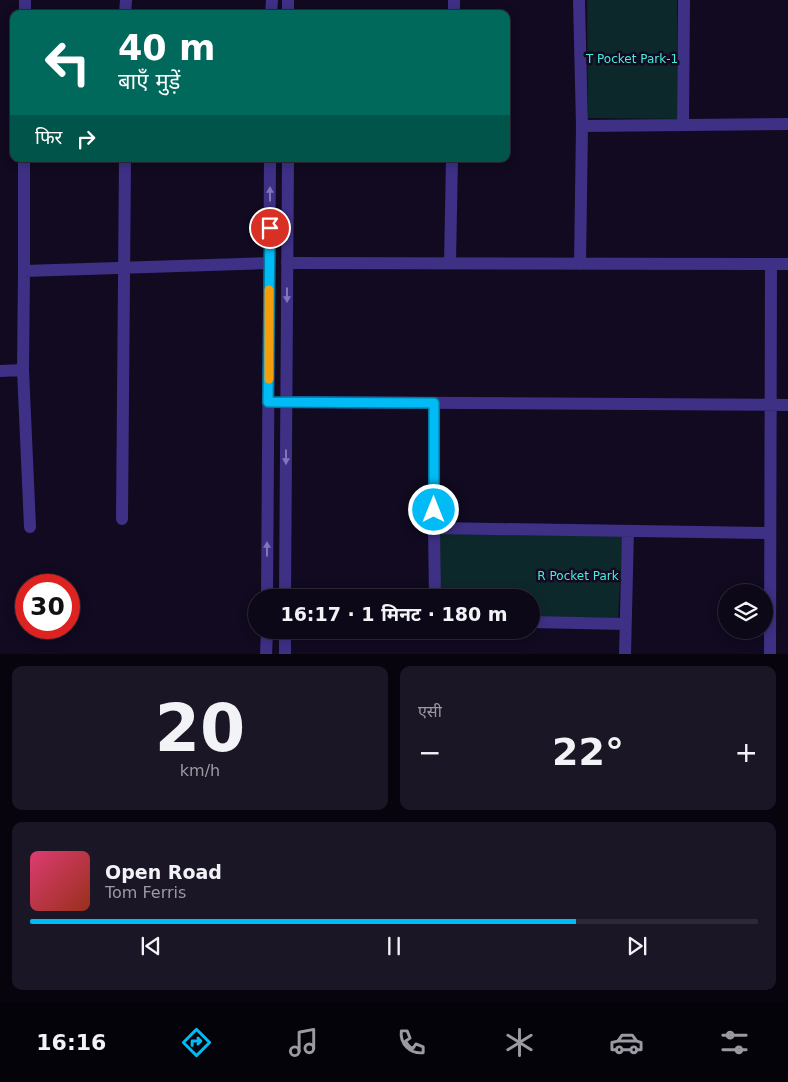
<!DOCTYPE html>
<html lang="hi">
<head>
<meta charset="utf-8">
<style>
	body { margin:0; font-family:"DejaVu Sans","Noto Sans Devanagari",sans-serif; background:#1b1625; color:#f1f3f6; height:100vh; display:flex; flex-direction:column; font-size:19px; white-space:nowrap }
	* { box-sizing:border-box; margin:0 }
	p { font-size:16px; color:#9a9aa2 }
	.icon { flex:none; width:28px; height:28px; fill:none; stroke:currentColor; stroke-width:2; stroke-linecap:round; stroke-linejoin:round }
	.map { position:relative; height:654px; overflow:hidden }
	.panel { display:flex; flex-direction:column; gap:12px; padding:12px; background:#07040d; flex:1 }
	.panel>* { flex:none }
	.hud { position:absolute; left:10px; top:10px; width:500px; height:152px; border-radius:10px; box-shadow:0 2px 12px #0003,0 0 0 1px #2d2937; background:#00695c; color:#fff; overflow:hidden }
	.buttons { position:absolute; left:718px; top:584px; display:grid; gap:10px }
	.buttons a { display:grid; place-items:center; width:55px; height:55px; border-radius:50%; background:#0d0818; box-shadow:0 2px 12px #0003,0 0 0 1px #2d2937; font-size:25px }
	.speed { position:absolute; left:15px; top:574px; display:flex; gap:10px; font-size:25px; font-weight:700; text-align:center }
	.speed>* { display:grid; place-content:center; width:65px; height:65px; border-radius:50%; background:#0d0818; box-shadow:0 2px 12px #0003,0 0 0 1px #2d2937; line-height:1 }
	.speed .limit { border:8px solid #d22; background:#fff; color:#111 }
	.pin { position:absolute; display:grid; place-items:center; width:42px; height:42px; color:#fff; margin:-21px; border:2px solid #fff; border-radius:50%; box-shadow:0 1px 5px #0007 }
	.me { position:absolute; width:55px; margin:-28px; rotate:0deg; stroke-linejoin:round; filter:drop-shadow(0 0 4px #0008) }
	.turn { display:flex; align-items:center; gap:18px; height:105px; padding:0 25px; font-size:22px }
	.turn .icon { width:65px; height:65px; stroke-width:2.5 }
	.turn b { display:block; font-size:35px; line-height:42px }
	.then { display:flex; align-items:center; height:48px; padding:0 25px; background:#0003; gap:10px; font-size:19px }
	.big { font-size:38px; font-weight:700; line-height:1.1 }
	.panel .tile { flex:1; display:flex; flex-direction:column; justify-content:center; gap:8px; min-width:0; padding:0 18px; border-radius:10px; background:#1b1625 }
	.panel .dial { align-items:center; gap:0 }
	.dial b { font-size:65px; line-height:1 }
	.song { display:flex; align-items:center; gap:15px }
	.cover { width:60px; height:60px; border-radius:8px; background:linear-gradient(135deg,hsl(340 70% 55%),hsl(10 70% 35%)) }
	.played { height:5px; border-radius:2px; background:linear-gradient(90deg,#00bbf5 75%,#2d2937 75%) }
	.keys { display:flex; justify-content:space-around; direction:ltr }
	.heat { display:flex; justify-content:space-between; align-items:center; font-size:28px; direction:ltr }
	.panel .tiles { flex:1; display:grid; gap:12px; grid-template-columns:1fr 1fr }
	.tile:last-child { grid-column:span 2 }
	.trip { position:absolute; left:248px; top:589px; width:292px; height:50px; border-radius:25px; background:#0d0818; box-shadow:0 2px 12px #0003,0 0 0 1px #2d2937; font-weight:700; line-height:50px; text-align:center }
	.tabs { display:flex; height:80px; justify-content:space-around; align-items:center; background:#05030a; color:#9a9aa2 }
	.tabs .icon { width:35px; height:35px }
	.tabs .active { color:#00bbf5 }
	.tabs b { font-size:22px; color:#f1f3f6 }
	.map>svg:first-child { display:block }
	.green { fill:#0d282b }
	.lines { fill:none; stroke-linecap:round; stroke-linejoin:round }
	.minor { stroke:#3e3085; stroke-width:12 }
	.tertiary { stroke:#3e3085; stroke-width:12 }
	.oneway { fill:#8375bc }
	.route-casing { stroke:#007a9f; stroke-width:12 }
	.route { stroke:#00bbf5; stroke-width:9 }
	.slow { stroke:#f59e0b; stroke-width:9 }
	.labels { text-anchor:middle; stroke-width:5; stroke-linejoin:round; paint-order:stroke }
	.park-label { font-size:12px; fill:#49ecd9; stroke:#110a20 }
</style>
</head>
<body>
<div class="map">
<svg width="788" height="655" viewBox="0 0 788 655">
	<rect width="100%" height="100%" fill="#110a20"/>
	<path class="green" d="M587 0H677V119L588 118Z
		M440 532 623 534 618 618 531 617V598L440 597Z"/>
	<g class="lines">
		<path class="minor" d="M579 0 582 126
			M25 14V0
			M125 14 126 0
			M454 14V0
			M683 125 684 0
			M24 159V271L269 263
			M287 263 788 264
			M450 263 452 159
			M580 264 582 126 788 124
			M23 370 30 527
			M0 371 23 370 24 271
			M286 402 788 405
			M434 403V528
			M122 519 125 159
			M435 598 434 528 770 533
			M531 622 625 624
			M625 655 628 531
			M770 655 771 264"/>
		<path class="tertiary" d="M271 14 272 0
			M288 14V0
			M267 598 270 159
			M285 598 288 159
			M266 655 267 630
			M285 655V630"/>
	</g>
	<defs><path id="oneway-solid" d="M-6-.8H1V-3.2L6.5 0L1 3.2V.8H-6Z" transform="scale(1.25)"/></defs>
	<g class="oneway">
		<use href="#oneway-solid" transform="translate(270 194) rotate(-90)"/>
		<use href="#oneway-solid" transform="translate(287 295) rotate(90)"/>
		<use href="#oneway-solid" transform="translate(286 457) rotate(90)"/>
		<use href="#oneway-solid" transform="translate(267 549) rotate(-90)"/>
	</g>
	<g class="lines">
		<defs>
			<path id="route" d="M270 228 268 402 434 403V510"/>
		</defs>
		<use href="#route" class="route-casing"/>
		<use href="#route" class="route"/>
		<path class="slow" d="M269 379V290"/>
	</g>
	<g class="labels">
		<g class="park-label">
			<text x="632" y="63">T Pocket Park-1</text>
			<text x="578" y="580">R Pocket Park</text>
		</g>
	</g>
</svg>
<div class="buttons">
<a><svg class="icon" aria-label="layers" viewBox="0 0 24 24"><path d="M12 4l9 5-9 5-9-5zM3 14l9 5 9-5"/></svg></a>
</div>
<div class="speed"><div class="limit">30</div></div>
<div class="pin" style="left:270px;top:228px;background:#d93025"><svg class="icon" aria-label="arrive" viewBox="0 0 24 24"><path d="M6 21V4h12l-3 4 3 4H6"/></svg></div>
<svg class="me" style="left:434px;top:510px" viewBox="-20 -20 40 40"><circle r="17" fill="#00bbf5" stroke="#fff" stroke-width="3"/><path d="M0-11L8 9 0 5-8 9z" fill="#fff"/></svg>
<div class="trip">16:17 · 1 मिनट · 180 m</div>
<div class="hud">
<div class="turn"><svg class="icon" aria-label="left" viewBox="0 0 24 24"><path d="M17 20v-9H6M10 6l-5 5 5 5"/></svg><div><b>40 m</b>बाएँ मुड़ें</div></div>
<div class="then">फिर<svg class="icon" aria-label="right" viewBox="0 0 24 24"><path d="M7 20v-9h11M14 6l5 5-5 5"/></svg></div>
</div>
</div>
<section class="panel">
<div class="tiles">
<div class="tile dial"><b>20</b><p>km/h</p></div>
<div class="tile"><p>एसी</p>
<div class="heat"><a>−</a><b class="big">22°</b><a>+</a></div>
</div>
<div class="tile">
<div class="song"><i class="cover"></i><div><b>Open Road</b><p>Tom Ferris</p></div></div>
<div class="played"></div>
<div class="keys"><svg class="icon" aria-label="previous" viewBox="0 0 24 24"><path d="M18 5L8 12l10 7zM5 5v14"/></svg><svg class="icon" aria-label="pause" viewBox="0 0 24 24"><path d="M8 5v14M16 5v14"/></svg><svg class="icon" aria-label="next" viewBox="0 0 24 24"><path d="M6 5l10 7-10 7zM19 5v14"/></svg></div>
</div>
</div>
</section>
<nav class="tabs">
<b>16:16</b>
<svg class="icon active" aria-label="directions" viewBox="0 0 24 24"><path d="M12 3l9 9-9 9-9-9zM9 14v-3h6M13 9l2 2-2 2"/></svg>
<svg class="icon" aria-label="music" viewBox="0 0 24 24"><path d="M9 18V5l10-2v13"/><circle cx="6" cy="18" r="3"/><circle cx="16" cy="16" r="3"/></svg>
<svg class="icon" aria-label="phone" viewBox="0 0 24 24"><path d="M5 4h4l2 5-3 2q2 4 5 5l2-3 5 2v4C11 20 4 13 5 4z"/></svg>
<svg class="icon" aria-label="climate" viewBox="0 0 24 24"><path d="M12 3v18M4 7l16 10M4 17L20 7"/></svg>
<svg class="icon" aria-label="car" viewBox="0 0 24 24"><path d="M5 17H2v-5l4-1 3-4h7l3 4 3 1v5h-3M9 17h6M6 11h13"/><circle cx="7" cy="17" r="2"/><circle cx="17" cy="17" r="2"/></svg>
<svg class="icon" aria-label="filters" viewBox="0 0 24 24"><path d="M4 7h16M4 17h16"/><circle cx="9" cy="7" r="2"/><circle cx="15" cy="17" r="2"/></svg>
</nav>
</body>
</html>
